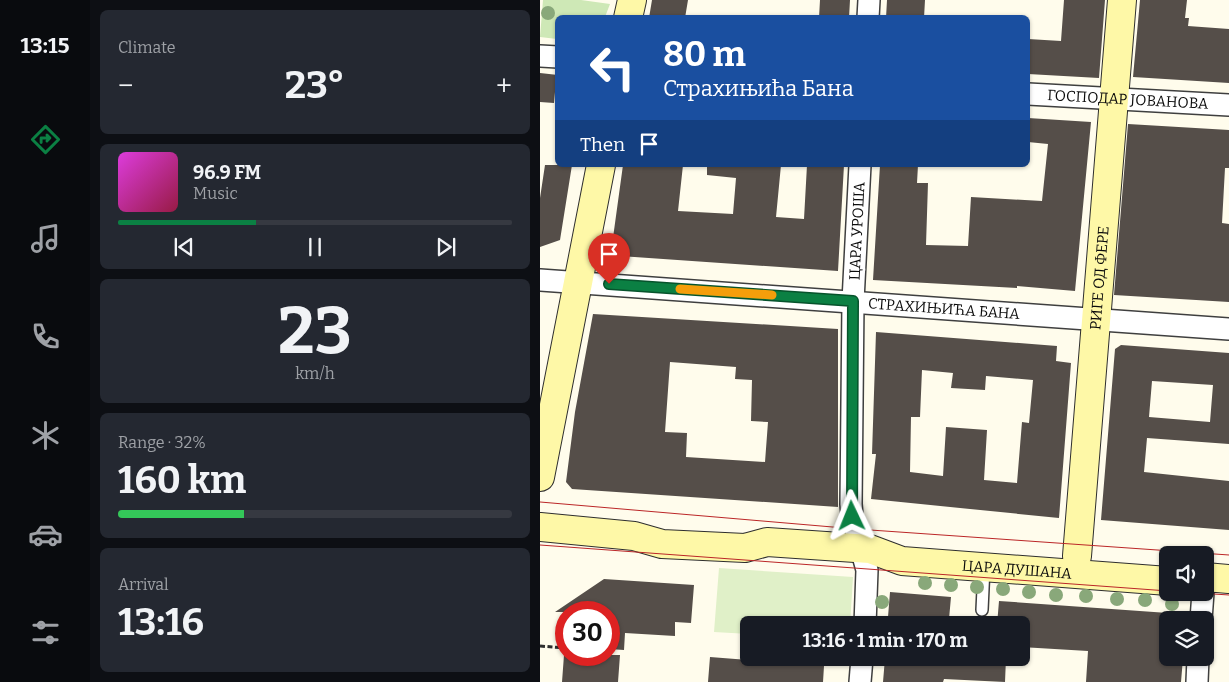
<!DOCTYPE html>
<html lang="en">
<head>
<meta charset="utf-8">
<style>
	body { margin:0; font-family:Bitter,serif; background:#242831; color:#f1f3f6; height:100vh; display:flex; flex-direction:column; font-size:19px; white-space:nowrap }
	* { box-sizing:border-box; margin:0 }
	p { font-size:16px; color:#9ea1a6 }
	.icon { flex:none; width:28px; height:28px; fill:none; stroke:currentColor; stroke-width:2; stroke-linecap:round; stroke-linejoin:round }
	.map { position:relative; flex:1; overflow:hidden }
	.drawer { display:flex; flex-direction:column; gap:10px; padding:10px; background:#0d0f14; width:450px }
	.drawer>* { flex:none }
	.banner { position:absolute; left:15px; top:15px; width:475px; height:152px; border-radius:8px; box-shadow:0 1px 4px #0004; background:#1a4fa0; color:#fff; overflow:hidden }
	.tools { position:absolute; left:619px; top:546px; display:grid; gap:10px }
	.tools a { display:grid; place-items:center; width:55px; height:55px; border-radius:8px; background:#171b24; box-shadow:0 1px 4px #0004; font-size:25px }
	.speed { position:absolute; left:15px; top:601px; display:flex; gap:10px; font-size:25px; font-weight:700; text-align:center }
	.speed>* { display:grid; place-content:center; width:65px; height:65px; border-radius:50%; background:#171b24; box-shadow:0 1px 4px #0004; line-height:1 }
	.speed .limit { border:8px solid #d22; background:#fff; color:#111 }
	.pin { position:absolute; display:grid; place-items:center; width:42px; height:42px; color:#fff; margin:-51px -21px; border-radius:50% 50% 50% 0; rotate:-45deg; box-shadow:0 0 5px #0007 }
	.pin .icon { rotate:45deg }
	.me { position:absolute; width:55px; margin:-28px; rotate:358deg; stroke-linejoin:round; filter:drop-shadow(0 0 4px #0008) }
	.turn { display:flex; align-items:center; gap:18px; height:105px; padding:0 25px; font-size:22px }
	.turn .icon { width:65px; height:65px; stroke-width:2.5 }
	.turn b { display:block; font-size:35px; line-height:42px }
	.then { display:flex; align-items:center; height:48px; padding:0 25px; background:#0003; gap:10px; font-size:19px }
	.big { font-size:38px; font-weight:700; line-height:1.1 }
	.drawer .card { flex:1; display:flex; flex-direction:column; justify-content:center; gap:8px; min-width:0; padding:0 18px; border-radius:8px; background:#242831 }
	.drawer .dial { align-items:center; gap:0 }
	.dial b { font-size:65px; line-height:1 }
	.song { display:flex; align-items:center; gap:15px }
	.cover { width:60px; height:60px; border-radius:8px; background:linear-gradient(135deg,hsl(300 70% 55%),hsl(340 70% 35%)) }
	.played { height:5px; border-radius:2px; background:linear-gradient(90deg,#0b8043 35%,#363941 35%) }
	.keys { display:flex; justify-content:space-around; direction:ltr }
	.heat { display:flex; justify-content:space-between; align-items:center; font-size:28px; direction:ltr }
	.charge { height:8px; border-radius:4px; background:linear-gradient(90deg,#34c759 32%,#363941 0) }
	.trip { position:absolute; left:200px; top:616px; width:290px; height:50px; border-radius:8px; background:#171b24; box-shadow:0 1px 4px #0004; font-weight:700; line-height:50px; text-align:center }
	main { display:flex; flex:1; min-height:0 }
	.menu { display:flex; flex-direction:column; width:90px; justify-content:space-around; align-items:center; background:#090b0e; color:#9ea1a6 }
	.menu .icon { width:35px; height:35px }
	.menu .active { color:#0b8043 }
	.menu b { font-size:22px; color:#f1f3f6 }
	.map>svg:first-child { display:block }
	.green { fill:#cee8b6 }
	.pitch { fill:#e0f0c8 }
	.building { fill:#554e49; fill-rule:evenodd }
	.lines { fill:none; stroke-linecap:round; stroke-linejoin:round }
	.lane-casing { stroke:#3f3f3f; stroke-width:14 }
	.street-casing { stroke:#3f3f3f; stroke-width:24 }
	.secondary-casing { stroke:#2e2e2e; stroke-width:30 }
	.path { stroke:#2e2e2e; stroke-width:3; stroke-dasharray:5 2.5; stroke-linecap:butt }
	.lane { stroke:#fff; stroke-width:11 }
	.street { stroke:#fff; stroke-width:21 }
	.secondary { stroke:#fef8a7; stroke-width:28 }
	.tram { stroke:#bb2627; stroke-width:1 }
	.tree { fill:#89a87a }
	.route-casing { stroke:#07532c; stroke-width:12 }
	.route { stroke:#0b8043; stroke-width:9 }
	.slow { stroke:#f59e0b; stroke-width:9 }
	.labels { text-anchor:middle; stroke-width:5; stroke-linejoin:round; paint-order:stroke }
	.street-label { font-size:15px; fill:#0c0c0c; stroke:#fff }
</style>
</head>
<body>
<main>
<nav class="menu">
<b>13:15</b>
<svg class="icon active" aria-label="directions" viewBox="0 0 24 24"><path d="M12 3l9 9-9 9-9-9zM9 14v-3h6M13 9l2 2-2 2"/></svg>
<svg class="icon" aria-label="music" viewBox="0 0 24 24"><path d="M9 18V5l10-2v13"/><circle cx="6" cy="18" r="3"/><circle cx="16" cy="16" r="3"/></svg>
<svg class="icon" aria-label="phone" viewBox="0 0 24 24"><path d="M5 4h4l2 5-3 2q2 4 5 5l2-3 5 2v4C11 20 4 13 5 4z"/></svg>
<svg class="icon" aria-label="climate" viewBox="0 0 24 24"><path d="M12 3v18M4 7l16 10M4 17L20 7"/></svg>
<svg class="icon" aria-label="car" viewBox="0 0 24 24"><path d="M5 17H2v-5l4-1 3-4h7l3 4 3 1v5h-3M9 17h6M6 11h13"/><circle cx="7" cy="17" r="2"/><circle cx="17" cy="17" r="2"/></svg>
<svg class="icon" aria-label="filters" viewBox="0 0 24 24"><path d="M4 7h16M4 17h16"/><circle cx="9" cy="7" r="2"/><circle cx="15" cy="17" r="2"/></svg>
</nav>
<section class="drawer">
<div class="card"><p>Climate</p>
<div class="heat"><a>−</a><b class="big">23°</b><a>+</a></div>
</div>
<div class="card">
<div class="song"><i class="cover"></i><div><b>96.9 FM</b><p>Music</p></div></div>
<div class="played"></div>
<div class="keys"><svg class="icon" aria-label="previous" viewBox="0 0 24 24"><path d="M18 5L8 12l10 7zM5 5v14"/></svg><svg class="icon" aria-label="pause" viewBox="0 0 24 24"><path d="M8 5v14M16 5v14"/></svg><svg class="icon" aria-label="next" viewBox="0 0 24 24"><path d="M6 5l10 7-10 7zM19 5v14"/></svg></div>
</div>
<div class="card dial"><b>23</b><p>km/h</p></div>
<div class="card"><p>Range · 32%</p><b class="big">160 km</b><div class="charge"></div></div>
<div class="card"><p>Arrival</p><b class="big">13:16</b></div>
</section>
<div class="map">
<svg width="689" height="682" viewBox="0 0 689 682">
	<rect width="100%" height="100%" fill="#fffcec"/>
	<path class="green" d="M3 0H41L70 4 65 17 18 18 17 39 0 37Z"/>
	<path class="pitch" d="M179 568 313 577 310 625H209V634L174 632Z"/>
	<path class="building" d="M112 0H148L145 18H109Z
		M280 0H310L309 18H279Z
		M347 0H385L384 18H346Z
		M524 0H565L559 78 488 74V39L521 41Z
		M600 0H647L645 18H649L648 26 689 29V83L593 77Z
		M0 73 18 75V92H15L14 103 0 102Z
		M488 118 551 122 535 291 477 286V288L333 280 340 165H378L377 183H388L386 245 428 246 431 197 502 201 508 144 488 142Z
		M588 124 689 130V168H685L682 223 689 224V302L574 295Z
		M5 165H32L20 240 0 247V198Z
		M83 165H143L138 211 193 214 196 178 167 175V165H241L236 217 264 219 267 165H304L298 271 80 256 72 245Z
		M53 314 298 329V507L32 489 26 482 35 412ZM130 362 196 367 195 379 212 380 211 421 228 422 225 462 146 457 147 433 125 432Z
		M336 332 517 346 516 361 531 363 519 518 331 499 336 454H332ZM382 370 413 373 411 388 445 390 446 376 493 380 489 423 482 422 477 483 444 480 447 430 406 427 403 476 370 472 371 417H380Z
		M581 345 689 353V444L607 438 604 472 689 481V530L561 520 575 349ZM612 381 673 385 670 422 609 417Z
		M64 579 154 585 151 623 135 622V636L85 633 84 650 69 649V612H15Z
		M350 592 411 597 409 619 348 617Z
		M459 601 628 613V658H643L641 682H546L548 651 481 647V625H457Z
		M24 655H80L78 682H22Z
		M170 657 284 666 283 682H168Z
		M345 658H466L465 682 404 679 403 682H343Z"/>
	<g class="lines">
		<defs>
			<path id="lane" d="M442 610 444 567"/>
			<g id="street">
				<path d="M328 18 329 0"/>
				<path d="M0 56 18 57"/>
				<path id="s1" d="M488 94 689 105"/>
				<path d="M320 165 313 301 311 504 312 516 327 570 325 625"/>
				<path id="s2" d="M0 280 689 329"/>
				<path d="M661 620 663 592"/>
				<path d="M320 682 322 658"/>
				<path d="M657 682 658 658"/>
			</g>
			<g id="secondary">
				<path d="M88 18 92 0"/>
				<path d="M0 477 61 165"/>
				<path id="s3" d="M0 527 94 536 122 544 205 548 227 542 330 549 362 561 628 581"/>
				<path id="s4" d="M537 556 582 0"/>
				<path d="M665 577 689 579"/>
			</g>
		</defs>
		<use href="#lane" class="lane-casing"/>
		<use href="#street" class="street-casing"/>
		<use href="#secondary" class="secondary-casing"/>
		<path class="path" d="M0 646 25 648"/>
		<use href="#lane" class="lane"/>
		<use href="#street" class="street"/>
		<use href="#secondary" class="secondary"/>
		<path class="tram" d="M0 502 316 529 689 555
			M0 545 628 591
			M643 592 689 595"/>
	</g>
	<g class="tree">
		<circle cx="8" cy="13" r="7"/>
		<circle cx="385" cy="583" r="7"/>
		<circle cx="411" cy="585" r="7"/>
		<circle cx="437" cy="587" r="7"/>
		<circle cx="463" cy="589" r="7"/>
		<circle cx="489" cy="592" r="7"/>
		<circle cx="516" cy="595" r="7"/>
		<circle cx="546" cy="596" r="7"/>
		<circle cx="577" cy="599" r="7"/>
		<circle cx="605" cy="600" r="7"/>
		<circle cx="342" cy="602" r="7"/>
		<circle cx="632" cy="604" r="7"/>
	</g>
	<g class="lines">
		<defs>
			<path id="route" d="M69 284 313 301 312 516"/>
		</defs>
		<use href="#route" class="route-casing"/>
		<use href="#route" class="route"/>
		<path class="slow" d="M140 289 232 295"/>
	</g>
	<g class="labels">
		<g class="street-label">
			<text dy="5" stroke="none"><textPath href="#s1" startOffset="100">ГОСПОДАР ЈОВАНОВА</textPath></text>
			<text transform="translate(317 231) rotate(-87)" y="5">ЦАРА УРОША</text>
			<text dy="5" stroke="none"><textPath href="#s4" startOffset="279">РИГЕ ОД ФЕРЕ</textPath></text>
			<text dy="5" stroke="none"><textPath href="#s2" startOffset="405">СТРАХИЊИЋА БАНА</textPath></text>
			<text dy="5" stroke="none"><textPath href="#s3" startOffset="482">ЦАРА ДУШАНА</textPath></text>
		</g>
	</g>
</svg>
<div class="tools">
<a><svg class="icon" aria-label="sound" viewBox="0 0 24 24"><path d="M4 9h4l5-4v14l-5-4H4zM17 9q2 3 0 6"/></svg></a>
<a><svg class="icon" aria-label="layers" viewBox="0 0 24 24"><path d="M12 4l9 5-9 5-9-5zM3 14l9 5 9-5"/></svg></a>
</div>
<div class="speed"><div class="limit">30</div></div>
<div class="pin" style="left:69px;top:284px;background:#d93025"><svg class="icon" aria-label="arrive" viewBox="0 0 24 24"><path d="M6 21V4h12l-3 4 3 4H6"/></svg></div>
<svg class="me" style="left:312px;top:516px" viewBox="-20 -20 40 40"><path d="M0-17L14 15 0 8-14 15z" fill="#0b8043" stroke="#fff" stroke-width="4"/></svg>
<div class="trip">13:16 · 1 min · 170 m</div>
<div class="banner">
<div class="turn"><svg class="icon" aria-label="left" viewBox="0 0 24 24"><path d="M17 20v-9H6M10 6l-5 5 5 5"/></svg><div><b>80 m</b>Страхињића Бана</div></div>
<div class="then">Then<svg class="icon" aria-label="arrive" viewBox="0 0 24 24"><path d="M6 21V4h12l-3 4 3 4H6"/></svg></div>
</div>
</div>
</main>
</body>
</html>
